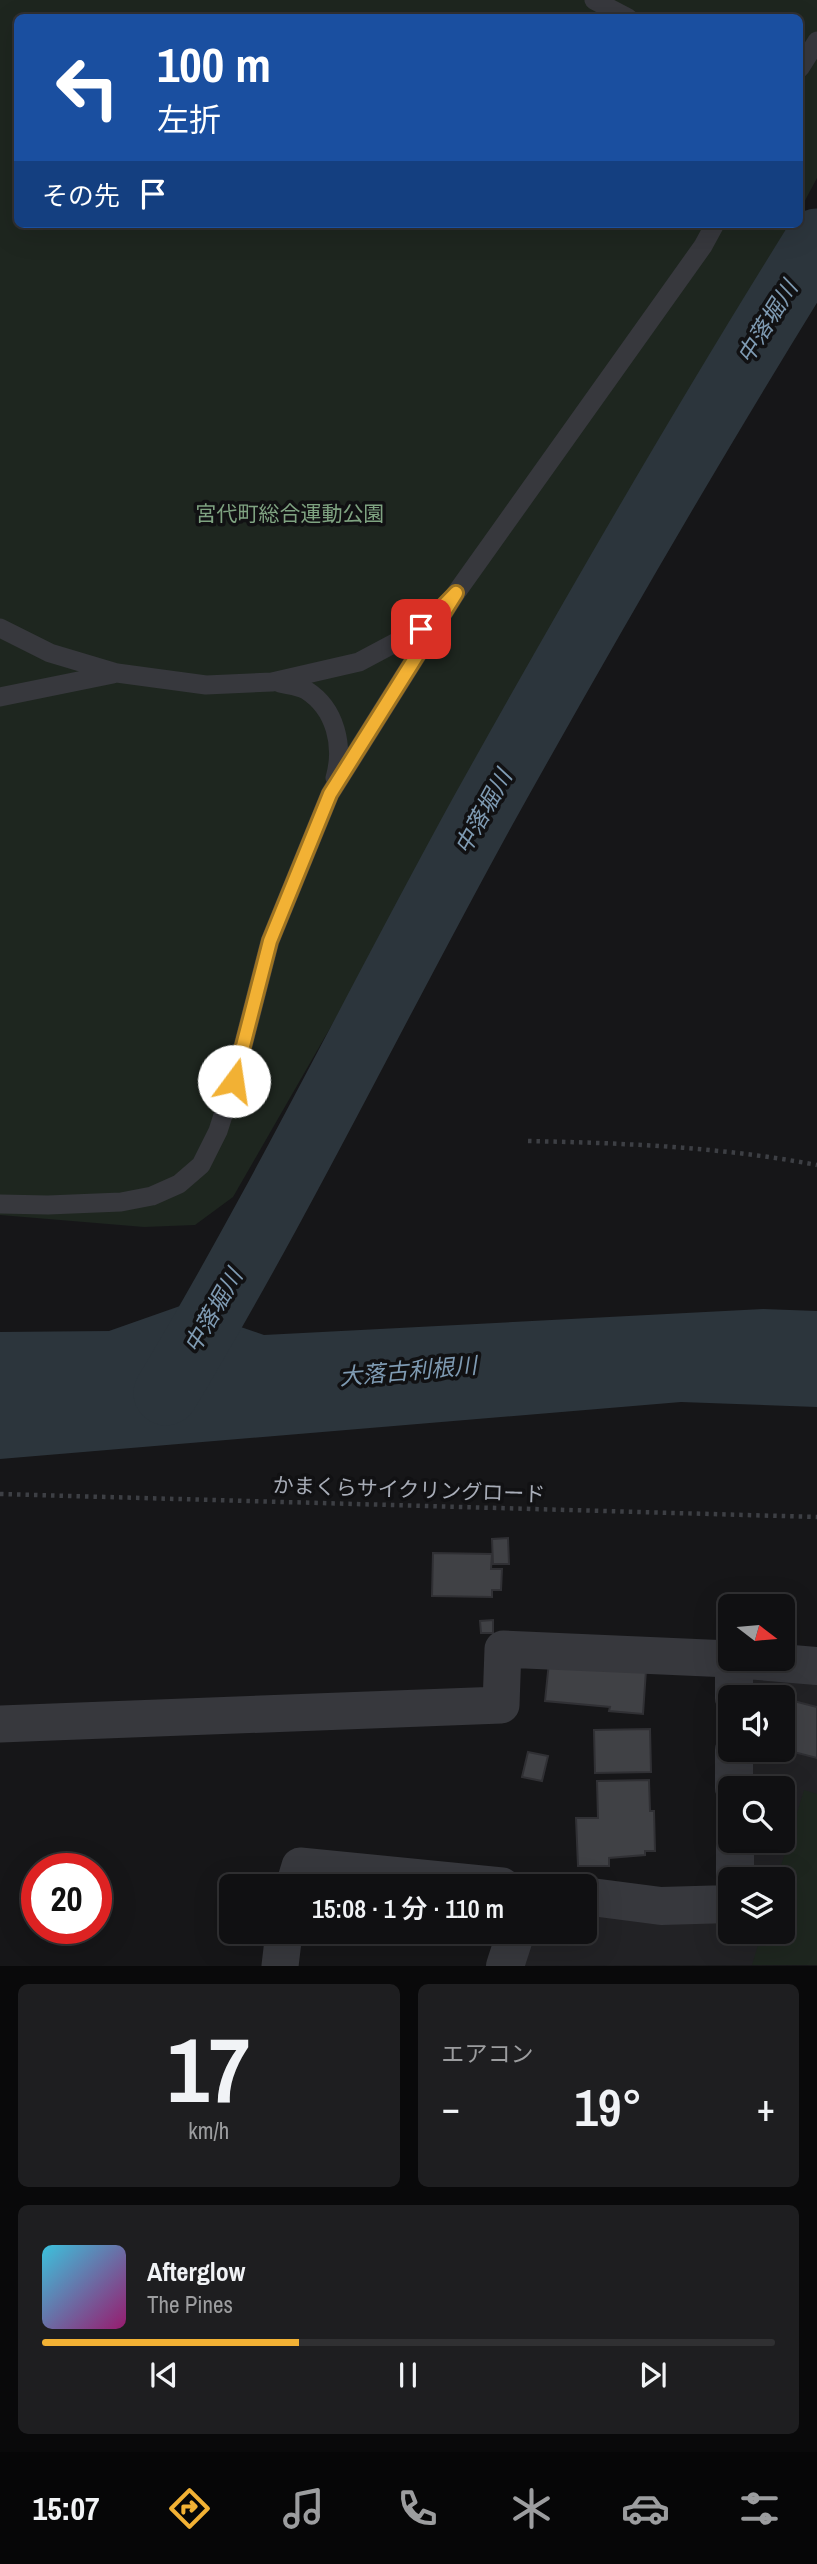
<!DOCTYPE html>
<html lang="ja">
<head>
<meta charset="utf-8">
<style>
	body { margin:0; font-family:"Archivo Narrow","Noto Sans JP",sans-serif; background:#1e1e20; color:#f1f3f6; height:100vh; display:flex; flex-direction:column; font-size:26px; white-space:nowrap }
	* { box-sizing:border-box; margin:0 }
	p { font-size:23px; color:#9c9d9f }
	.icon { flex:none; width:38px; height:38px; fill:none; stroke:currentColor; stroke-width:2; stroke-linecap:round; stroke-linejoin:round }
	.map { position:relative; height:1966px; overflow:hidden }
	.drawer { display:flex; flex-direction:column; gap:18px; padding:18px; background:#09090a; flex:1 }
	.drawer>* { flex:none }
	.hud { position:absolute; left:14px; top:14px; width:789px; height:214px; border-radius:10px; box-shadow:0 7px 28px #0002,0 0 0 2px #303032; background:#1a4fa0; color:#fff; overflow:hidden }
	.needle { width:46px; rotate:106deg }
	.controls { position:absolute; left:718px; top:1594px; display:grid; gap:14px }
	.controls a { display:grid; place-items:center; width:77px; height:77px; border-radius:10px; background:#101012; box-shadow:0 7px 28px #0002,0 0 0 2px #303032; font-size:35px }
	.speed { position:absolute; left:21px; top:1853px; display:flex; gap:14px; font-size:35px; font-weight:700; text-align:center }
	.speed>* { display:grid; place-content:center; width:91px; height:91px; border-radius:50%; background:#101012; box-shadow:0 7px 28px #0002,0 0 0 2px #303032; line-height:1 }
	.speed .limit { border:10px solid #d22; background:#fff; color:#111 }
	.pin { position:absolute; display:grid; place-items:center; width:60px; height:60px; color:#fff; margin:-30px; border-radius:14px; box-shadow:0 4px 10px #0006 }
	.me { position:absolute; width:77px; margin:-38px; rotate:14deg; stroke-linejoin:round; filter:drop-shadow(0 0 5px #0008) }
	.turn { display:flex; align-items:center; gap:24px; height:147px; padding:0 28px; font-size:32px }
	.turn .icon { width:91px; height:91px; stroke-width:2.5 }
	.turn b { display:block; font-size:49px; line-height:60px }
	.then { display:flex; align-items:center; height:66px; padding:0 28px; background:#0003; gap:14px; font-size:26px }
	.big { font-size:52px; font-weight:600; line-height:1.1 }
	.drawer .widget { flex:1; display:flex; flex-direction:column; justify-content:center; gap:10px; min-width:0; padding:0 24px; border-radius:10px; background:#1e1e20 }
	.drawer .dial { align-items:center; gap:0 }
	.dial b { font-size:91px; line-height:1 }
	.song { display:flex; align-items:center; gap:21px }
	.cover { width:84px; height:84px; border-radius:10px; background:linear-gradient(135deg,hsl(190 70% 55%),hsl(320 70% 35%)) }
	.played { height:7px; border-radius:4px; background:linear-gradient(90deg,#f2b134 35%,#303032 35%) }
	.keys { display:flex; justify-content:space-around; direction:ltr }
	.heat { display:flex; justify-content:space-between; align-items:center; font-size:38px; direction:ltr }
	.drawer .tiles { flex:1; display:grid; gap:18px; grid-template-columns:1fr 1fr }
	.widget:last-child { grid-column:span 2 }
	.trip { position:absolute; left:219px; top:1874px; width:378px; height:70px; border-radius:10px; background:#101012; box-shadow:0 7px 28px #0002,0 0 0 2px #303032; font-weight:600; line-height:70px; text-align:center }
	.menu { display:flex; height:112px; justify-content:space-around; align-items:center; background:#060607; color:#9c9d9f }
	.menu .icon { width:49px; height:49px }
	.menu .on { color:#f2b134 }
	.menu b { font-size:32px; color:#f1f3f6 }
	.map>svg:first-child { display:block }
	.built { fill:#222225 }
	.green { fill:#1e261f }
	.water { fill:#2c353c }
	.lines { fill:none; stroke-linecap:round; stroke-linejoin:round }
	.river { stroke:#2c353c; stroke-width:65 }
	.building { fill:#404145; stroke:#303034; stroke-width:2 }
	.path { stroke:#3d3f44; stroke-width:4.5; stroke-dasharray:3.5 5; stroke-linecap:butt }
	.service { stroke:#37383d; stroke-width:19 }
	.minor { stroke:#37383d; stroke-width:37 }
	.tertiary { stroke:#37383d; stroke-width:38 }
	.route-casing { stroke:#9d7322; stroke-width:18 }
	.route { stroke:#f2b134; stroke-width:12 }
	.labels { text-anchor:middle; stroke-width:7; stroke-linejoin:round; paint-order:stroke }
	.park-label { font-size:21px; fill:#7fa381; stroke:#111113 }
	.street-label { font-size:21px; fill:#a8adb8; stroke:#111113 }
	.water-label { font-size:23px; font-style:italic; fill:#7f9bb3; stroke:#111113 }
</style>
</head>
<body>
<div class="map">
<svg width="817" height="1966" viewBox="0 0 817 1966">
	<rect width="100%" height="100%" fill="#161618"/>
	<path class="built" d="M746 1676 817 1681V1965L513 1966 524 1932H584L585 1905 730 1911V1932H782V1880L746 1879V1841H782V1788H746V1750H782V1698L746 1697Z"/>
	<path class="green" d="M0 0H817V178L800 210V18H18V224H792L233 1197 195 1225 144 1227 0 1215Z
		M804 1790 817 1794V1965H752L762 1932H782V1880L777 1879Z"/>
	<path class="water" d="M180 1306 264 1335 763 1309 817 1311V1407L681 1402 0 1459V1332L109 1331Z"/>
	<g class="lines">
		<path class="river" d="M166 1393C280 1203 377 1003 484 809 591 617 701 427 817 241"/>
	</g>
	<path class="building" d="M508 1538 509 1564H493L492 1539Z
		M433 1553 492 1554 491 1569H502L501 1590H492V1597L432 1596Z
		M493 1620V1633H481L480 1621Z
		M549 1662 646 1670 643 1714 609 1711 610 1707 545 1701Z
		M782 1698 817 1707V1758L782 1749Z
		M650 1729 651 1772 595 1773 594 1730Z
		M528 1752 548 1756 542 1781 522 1777Z
		M649 1780 650 1811H654L655 1851H645V1855L609 1858V1866H578L576 1818H598L597 1781Z"/>
	<g class="lines">
		<path class="path" d="M528 1141C624 1143 722 1147 817 1165
			M0 1494 817 1517"/>
		<path class="service" d="M594 0 628 18
			M800 68 817 41
			M0 628 50 653 117 673 206 685 272 682 359 662 421 629 435 615
			M280 683C288 685 299 686 306 690 336 709 344 746 335 778
			M0 697 113 674
			M0 1204 48 1205 121 1202 152 1196 179 1184 201 1165 218 1131 234 1081 270 941 330 794 456 593 703 246 715 224"/>
		<path class="minor" d="M0 1724 501 1705 503 1649 730 1659
			M294 1886 300 1866 502 1886
			M280 1966 284 1932"/>
		<path class="tertiary" d="M734 1698V1659L817 1666
			M734 1750V1788
			M735 1841V1880
			M584 1896 661 1906 730 1904
			M505 1966 516 1932"/>
	</g>
	<g class="lines">
		<defs>
			<path id="route" d="M234 1081 270 941 330 794 456 593 421 629"/>
		</defs>
		<use href="#route" class="route-casing"/>
		<use href="#route" class="route"/>
	</g>
	<g class="labels">
		<g class="park-label">
			<text x="290" y="521">宮代町総合運動公園</text>
		</g>
		<g class="street-label">
			<text transform="translate(409 1490) rotate(2)" y="7">かまくらサイクリングロード</text>
		</g>
		<g class="water-label">
			<text transform="translate(767 322) rotate(-58)" y="8">中落堀川</text>
			<text transform="translate(483 812) rotate(-61)" y="8">中落堀川</text>
			<text transform="translate(213 1311) rotate(-60)" y="8">中落堀川</text>
			<text transform="translate(408 1371) rotate(-5)" y="8">大落古利根川</text>
		</g>
	</g>
</svg>
<div class="controls">
<a><svg class="needle" viewBox="-14 -14 28 28"><path d="M0-13l5 13h-10z" fill="#e53935"/><path d="M0 13l5-13h-10z" fill="#9c9d9f"/></svg></a>
<a><svg class="icon" aria-label="sound" viewBox="0 0 24 24"><path d="M4 9h4l5-4v14l-5-4H4zM17 9q2 3 0 6"/></svg></a>
<a><svg class="icon" aria-label="search" viewBox="0 0 24 24"><circle cx="10" cy="10" r="6"/><path d="M15 15l6 6"/></svg></a>
<a><svg class="icon" aria-label="layers" viewBox="0 0 24 24"><path d="M12 4l9 5-9 5-9-5zM3 14l9 5 9-5"/></svg></a>
</div>
<div class="speed"><div class="limit">20</div></div>
<div class="pin" style="left:421px;top:629px;background:#d93025"><svg class="icon" aria-label="arrive" viewBox="0 0 24 24"><path d="M6 21V4h12l-3 4 3 4H6"/></svg></div>
<svg class="me" style="left:234px;top:1081px" viewBox="-20 -20 40 40"><circle r="19" fill="#fff"/><path d="M0-13L10 11 0 6-10 11z" fill="#f2b134"/></svg>
<div class="trip">15:08 · 1 分 · 110 m</div>
<div class="hud">
<div class="turn"><svg class="icon" aria-label="left" viewBox="0 0 24 24"><path d="M17 20v-9H6M10 6l-5 5 5 5"/></svg><div><b>100 m</b>左折</div></div>
<div class="then">その先<svg class="icon" aria-label="arrive" viewBox="0 0 24 24"><path d="M6 21V4h12l-3 4 3 4H6"/></svg></div>
</div>
</div>
<section class="drawer">
<div class="tiles">
<div class="widget dial"><b>17</b><p>km/h</p></div>
<div class="widget"><p>エアコン</p>
<div class="heat"><a>−</a><b class="big">19°</b><a>+</a></div>
</div>
<div class="widget">
<div class="song"><i class="cover"></i><div><b>Afterglow</b><p>The Pines</p></div></div>
<div class="played"></div>
<div class="keys"><svg class="icon" aria-label="previous" viewBox="0 0 24 24"><path d="M18 5L8 12l10 7zM5 5v14"/></svg><svg class="icon" aria-label="pause" viewBox="0 0 24 24"><path d="M8 5v14M16 5v14"/></svg><svg class="icon" aria-label="next" viewBox="0 0 24 24"><path d="M6 5l10 7-10 7zM19 5v14"/></svg></div>
</div>
</div>
</section>
<nav class="menu">
<b>15:07</b>
<svg class="icon on" aria-label="directions" viewBox="0 0 24 24"><path d="M12 3l9 9-9 9-9-9zM9 14v-3h6M13 9l2 2-2 2"/></svg>
<svg class="icon" aria-label="music" viewBox="0 0 24 24"><path d="M9 18V5l10-2v13"/><circle cx="6" cy="18" r="3"/><circle cx="16" cy="16" r="3"/></svg>
<svg class="icon" aria-label="phone" viewBox="0 0 24 24"><path d="M5 4h4l2 5-3 2q2 4 5 5l2-3 5 2v4C11 20 4 13 5 4z"/></svg>
<svg class="icon" aria-label="climate" viewBox="0 0 24 24"><path d="M12 3v18M4 7l16 10M4 17L20 7"/></svg>
<svg class="icon" aria-label="car" viewBox="0 0 24 24"><path d="M5 17H2v-5l4-1 3-4h7l3 4 3 1v5h-3M9 17h6M6 11h13"/><circle cx="7" cy="17" r="2"/><circle cx="17" cy="17" r="2"/></svg>
<svg class="icon" aria-label="filters" viewBox="0 0 24 24"><path d="M4 7h16M4 17h16"/><circle cx="9" cy="7" r="2"/><circle cx="15" cy="17" r="2"/></svg>
</nav>
</body>
</html>
